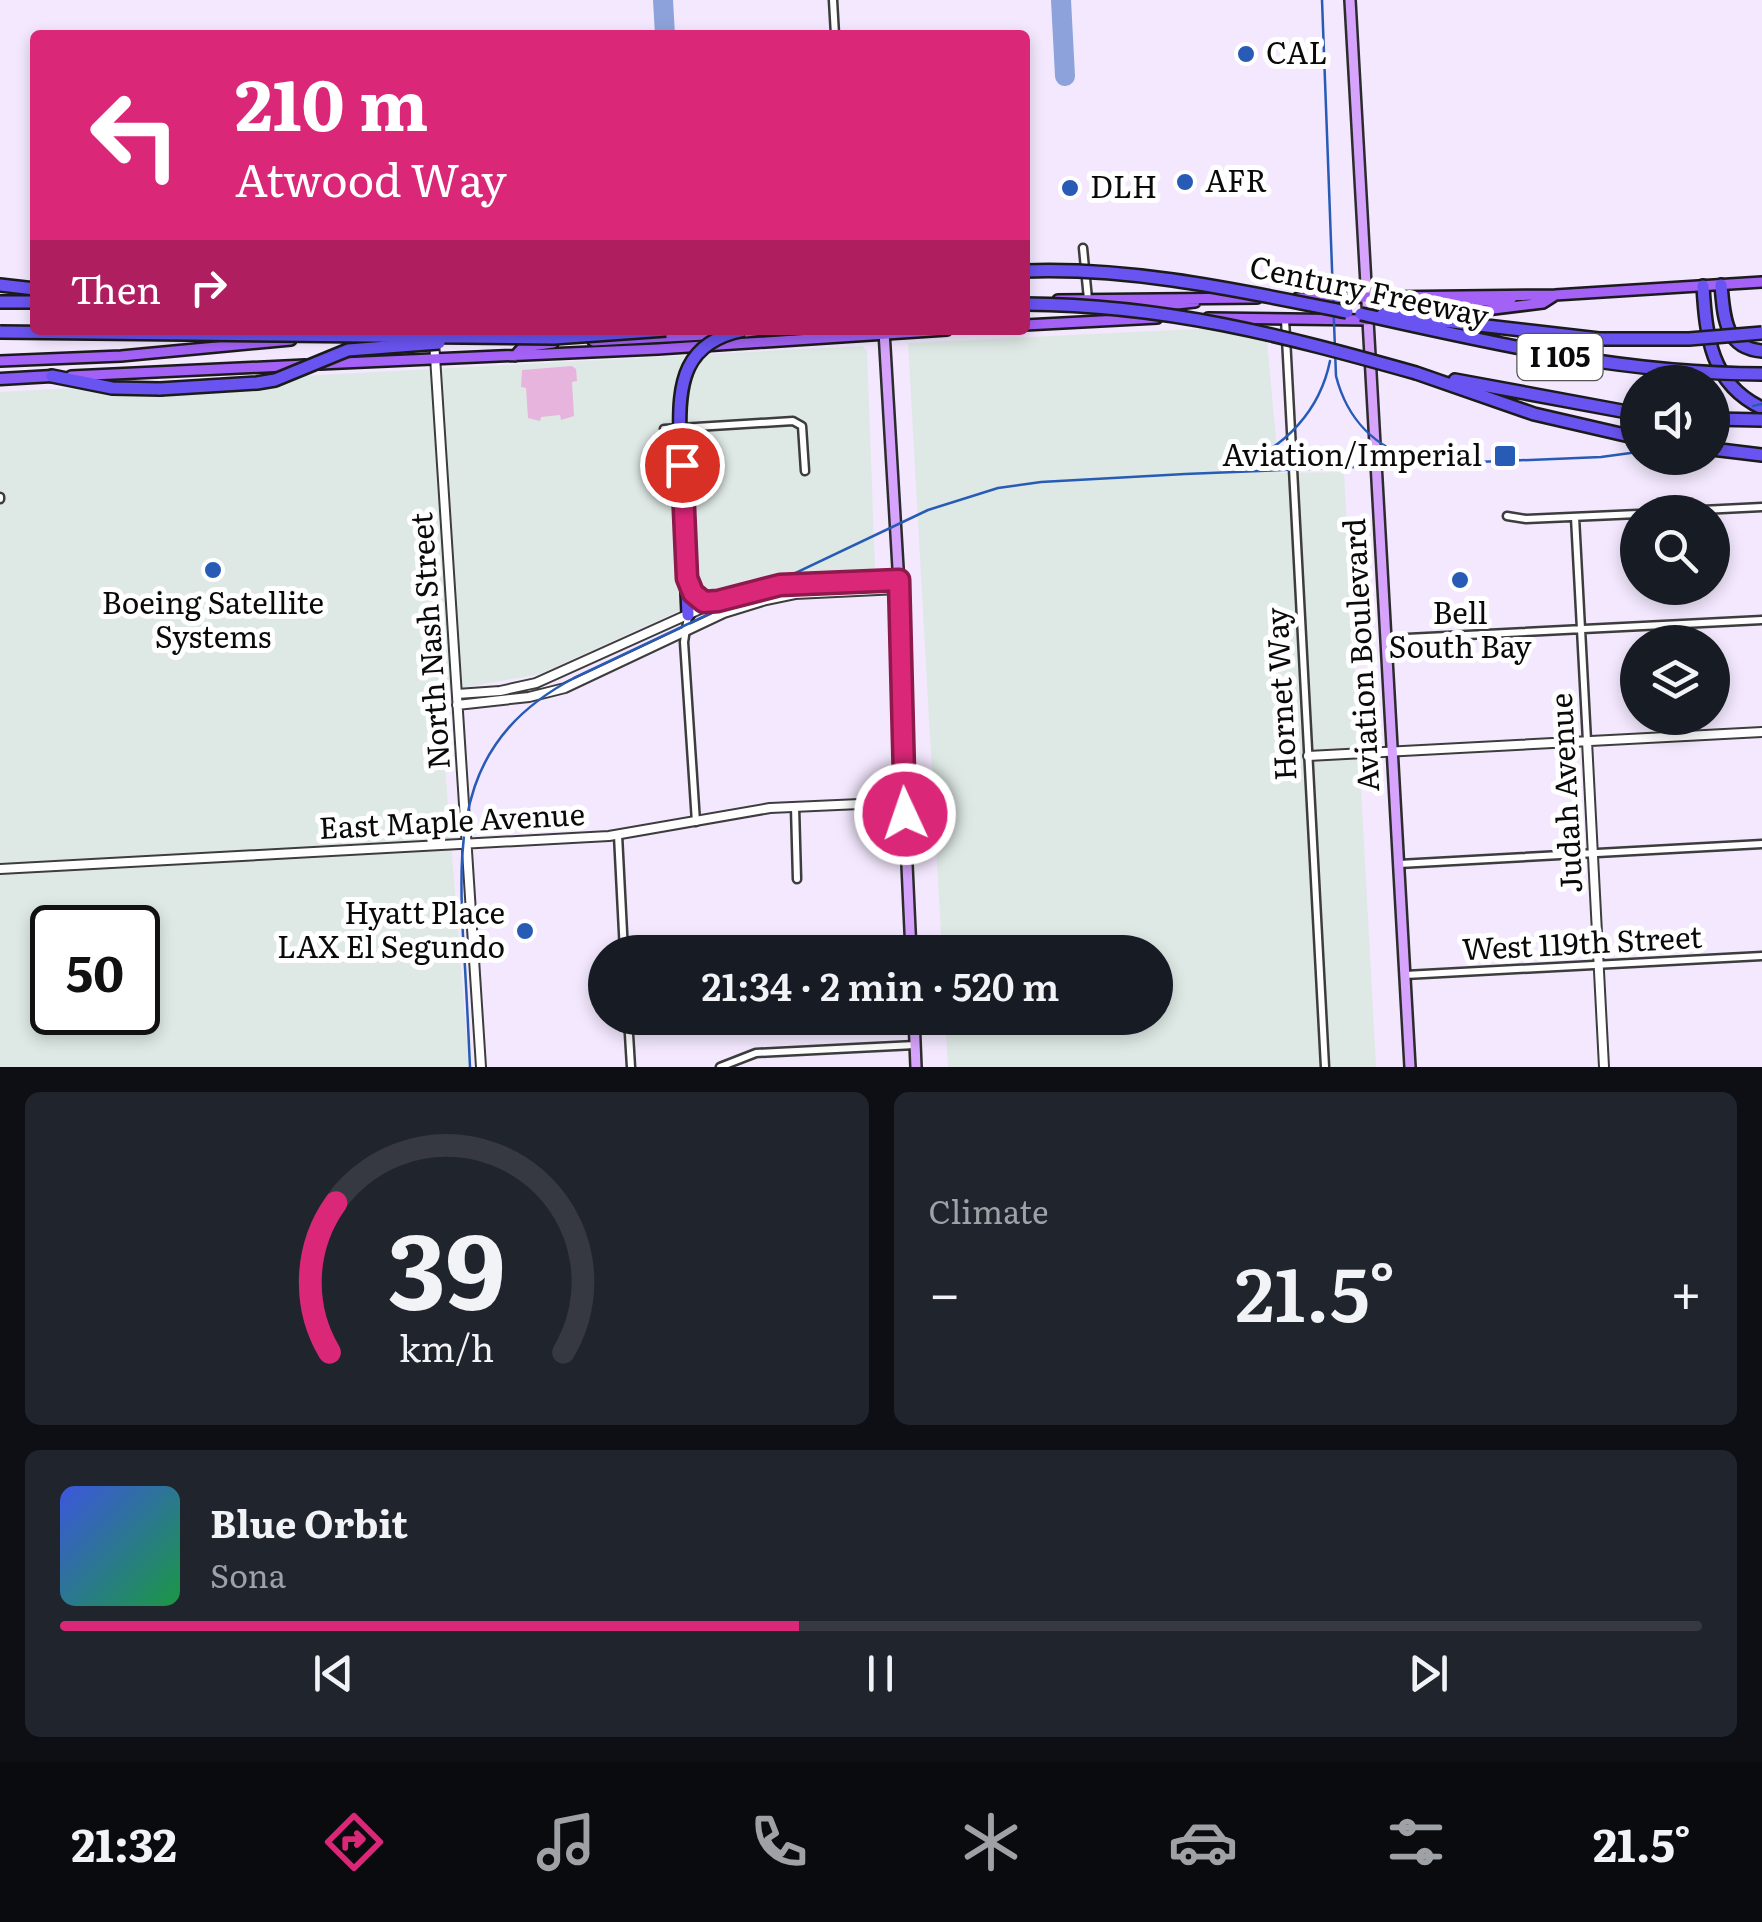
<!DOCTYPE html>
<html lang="en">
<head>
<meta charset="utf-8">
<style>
	body { margin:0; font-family:Literata,serif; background:#20242c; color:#f1f3f6; height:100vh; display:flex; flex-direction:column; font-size:38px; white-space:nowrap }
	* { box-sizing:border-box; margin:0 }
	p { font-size:32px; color:#9ea1a6 }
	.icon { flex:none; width:55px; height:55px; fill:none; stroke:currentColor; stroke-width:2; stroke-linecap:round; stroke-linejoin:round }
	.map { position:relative; height:1067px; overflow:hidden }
	.side { display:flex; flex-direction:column; gap:25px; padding:25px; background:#0d0f14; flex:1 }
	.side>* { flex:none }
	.top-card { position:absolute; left:30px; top:30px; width:1000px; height:305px; border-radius:10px; box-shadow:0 5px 15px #0003; background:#db2777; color:#fff; overflow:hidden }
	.tools { position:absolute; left:1620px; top:365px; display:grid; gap:20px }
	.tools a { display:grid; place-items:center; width:110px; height:110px; border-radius:50%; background:#171b24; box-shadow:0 5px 15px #0003; font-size:50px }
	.speed { position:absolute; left:30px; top:905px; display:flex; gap:20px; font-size:50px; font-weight:700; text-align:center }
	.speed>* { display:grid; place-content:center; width:130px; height:130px; border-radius:50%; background:#171b24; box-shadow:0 5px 15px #0003; line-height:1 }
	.speed .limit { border:5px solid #111; border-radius:15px; background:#fff; color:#111 }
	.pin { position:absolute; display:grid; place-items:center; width:85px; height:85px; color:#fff; margin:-42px; border:5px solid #fff; border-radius:50%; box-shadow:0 2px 10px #0007 }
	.me { position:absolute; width:110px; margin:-55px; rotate:357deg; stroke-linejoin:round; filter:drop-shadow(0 0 8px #0008) }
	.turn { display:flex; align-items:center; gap:35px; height:210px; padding:0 40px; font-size:45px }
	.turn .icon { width:130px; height:130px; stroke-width:2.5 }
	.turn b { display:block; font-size:70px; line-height:85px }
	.then { display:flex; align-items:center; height:95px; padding:0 40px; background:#0003; gap:20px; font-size:38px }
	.big { font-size:75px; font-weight:600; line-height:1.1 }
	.side .tile { flex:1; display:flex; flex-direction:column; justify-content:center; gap:15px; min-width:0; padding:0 35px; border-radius:15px; background:#20242c }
	.side .dial { align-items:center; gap:0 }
	.dial svg { height:260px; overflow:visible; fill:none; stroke:#363941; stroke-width:7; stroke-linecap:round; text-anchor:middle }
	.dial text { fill:#f1f3f6; stroke:none }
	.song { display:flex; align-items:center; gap:30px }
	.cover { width:120px; height:120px; border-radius:15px; background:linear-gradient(135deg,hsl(230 70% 55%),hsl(140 70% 35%)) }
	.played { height:10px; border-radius:5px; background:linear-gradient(90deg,#db2777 45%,#363941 45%) }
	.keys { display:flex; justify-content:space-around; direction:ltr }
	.heat { display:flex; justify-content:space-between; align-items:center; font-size:55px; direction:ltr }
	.side .tiles { flex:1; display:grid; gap:25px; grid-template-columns:1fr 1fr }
	.tile:last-child { grid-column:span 2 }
	.trip { position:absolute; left:588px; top:935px; width:585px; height:100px; border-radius:50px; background:#171b24; box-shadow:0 5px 15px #0003; font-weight:600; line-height:100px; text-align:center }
	.tabs { display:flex; height:160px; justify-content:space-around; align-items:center; background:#090b0e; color:#9ea1a6 }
	.tabs .icon { width:70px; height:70px }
	.tabs .on { color:#db2777 }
	.tabs b { font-size:45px; color:#f1f3f6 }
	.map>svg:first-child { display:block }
	.industrial { fill:#dee9e5; fill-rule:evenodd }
	.green { fill:#e7b4de }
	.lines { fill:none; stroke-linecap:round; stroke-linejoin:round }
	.taxiway { stroke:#8da2da; stroke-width:20 }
	.minor-casing { stroke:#3d3d3d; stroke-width:11 }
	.tertiary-casing { stroke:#3d3d3d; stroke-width:12 }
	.secondary-casing { stroke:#2c2c2c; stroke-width:14 }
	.primary-casing { stroke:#1b1b1b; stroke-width:14 }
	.trunk-casing { stroke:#1b1b1b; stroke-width:15 }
	.motorway-casing { stroke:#1b1b1b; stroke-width:16 }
	.minor { stroke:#fff; stroke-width:6 }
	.tertiary { stroke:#fff; stroke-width:8 }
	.secondary { stroke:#d7a4fd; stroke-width:9 }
	.primary { stroke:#a361f5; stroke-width:9 }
	.trunk { stroke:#865af3; stroke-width:10 }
	.motorway { stroke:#6a54f1; stroke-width:11 }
	.tram { stroke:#275bb5; stroke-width:2.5 }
	.motorway-bridge-casing { stroke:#1b1b1b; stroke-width:16; stroke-linecap:butt }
	.motorway-bridge { stroke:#6a54f1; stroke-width:11 }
	.route-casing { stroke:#8e194d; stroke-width:25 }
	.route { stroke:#db2777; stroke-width:18 }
	.poi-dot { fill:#275bb5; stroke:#fff; stroke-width:4 }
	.labels { text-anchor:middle; stroke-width:10; stroke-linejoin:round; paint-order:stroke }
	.shield { fill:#fff; stroke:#545454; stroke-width:2.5 }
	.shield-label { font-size:28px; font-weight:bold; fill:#0a0a0a }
	.poi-label { font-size:30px; fill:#0a0a0a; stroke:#fff; text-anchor:start }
	.street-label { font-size:30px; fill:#0a0a0a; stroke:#fff }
</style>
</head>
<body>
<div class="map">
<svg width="1762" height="1067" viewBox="0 0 1762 1067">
	<rect width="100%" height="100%" fill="#f3e8fe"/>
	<path class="industrial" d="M1215 328 1267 341 1279 473 1344 472 1376 1067H948L945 1018H1155V952H942L908 343Z
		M862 346 867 351 875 568 872 570 750 579 710 593 681 610 540 674 439 692 469 1067H0V392ZM52 928H138V1012H52Z"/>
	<path class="green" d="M572 366 576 369 577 381 572 382 574 416 561 420 560 415 541 417 540 421 528 418 526 388 521 387 522 370Z"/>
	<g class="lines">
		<path class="taxiway" d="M663 0 665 35
			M1061 0 1065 76"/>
		<defs>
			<path id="minor" d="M833 0 835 35
				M1083 248 1088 299
				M1285 319 1325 1067
				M664 429 793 421 802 426 805 471
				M0 497V499
				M1662 512 1762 507
				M1507 516 1526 519 1638 514
				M1575 517 1587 741
				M688 616 684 642 696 822
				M1387 639 1762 620
				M795 807 797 879
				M618 835 624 952
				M1399 864 1762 844
				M1405 975 1762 956
				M628 1018 631 1067
				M720 1067 756 1053 915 1045"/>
			<path id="tertiary" d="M434 341 481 1067
				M457 694 500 691 536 683 718 601 762 587 899 580
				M457 705 529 697 565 688 724 613 766 600 795 594 899 589
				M1587 741 1604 1067
				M1308 756 1762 732
				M0 869 609 836 770 808 905 802"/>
			<path id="secondary" d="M1350 0 1410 1067
				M884 331 898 568 901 734 911 952
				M914 1018 916 1067"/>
			<path id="primary" d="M1298 298 1555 295 1762 282
				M1058 300 1257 298
				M1140 308 1195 302
				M1388 311 1512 298
				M1437 316 1543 303 1554 296
				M1208 318 1367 320
				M1025 325 1157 318
				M431 332 469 330
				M738 333 762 330
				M593 341 723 334
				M515 356 523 347 553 343
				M0 361 121 356 291 340
				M320 364 658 349 947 330
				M71 376 305 365"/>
			<path id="trunk" d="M0 379 52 376"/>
			<path id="motorway" d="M0 285 35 289
				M1721 285C1724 316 1724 348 1762 351
				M1703 286C1706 337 1711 384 1762 408
				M0 302H35
				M1416 373 1534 414 1638 438
				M52 376 112 388 160 389
				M1455 380 1638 414
				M680 436 688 615
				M1712 449 1762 455
				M688 582C695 598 702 602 718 601"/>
		</defs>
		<use href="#minor" class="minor-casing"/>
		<use href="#tertiary" class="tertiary-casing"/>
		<use href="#secondary" class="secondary-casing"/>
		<use href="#primary" class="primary-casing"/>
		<use href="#trunk" class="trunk-casing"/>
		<use href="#motorway" class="motorway-casing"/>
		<use href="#minor" class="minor"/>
		<use href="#tertiary" class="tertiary"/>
		<use href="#secondary" class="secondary"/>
		<use href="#primary" class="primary"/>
		<use href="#trunk" class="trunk"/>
		<use href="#motorway" class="motorway"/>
		<path class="tram" d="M1322 0 1336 376C1347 419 1375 448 1418 460
			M1753 406 1762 404
			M1239 465C1286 447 1320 410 1330 361
			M470 1067C468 1023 466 979 463 936 457 823 463 737 574 678L928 510 998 488 1041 482 1185 474 1601 457 1638 452"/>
		<defs>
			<path id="motorway-bridge" d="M1025 271C1134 267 1241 291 1347 312
				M1025 304C1168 305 1280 335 1416 373
				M1361 314C1496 344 1623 374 1762 374
				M1383 314 1599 339H1689L1762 333
				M0 332 554 338 666 330
				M160 389 257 383 275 380 348 350 439 343
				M1712 419 1762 420
				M680 436C678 382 684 342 744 330"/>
		</defs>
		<use href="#motorway-bridge" class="motorway-bridge-casing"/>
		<use href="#motorway-bridge" class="motorway-bridge"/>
	</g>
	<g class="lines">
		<defs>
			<path id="route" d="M682 465 687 578 693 593 704 602 718 601 780 585 899 580 905 814"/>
		</defs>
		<use href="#route" class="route-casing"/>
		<use href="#route" class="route"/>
	</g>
	<g class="poi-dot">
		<circle cx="1246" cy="54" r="10"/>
		<circle cx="1185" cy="182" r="10"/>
		<circle cx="1070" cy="188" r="10"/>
		<rect x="1493" y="444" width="24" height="24" rx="5"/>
		<circle cx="213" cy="570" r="10"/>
		<circle cx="1460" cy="580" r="10"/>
		<circle cx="525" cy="931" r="10"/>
	</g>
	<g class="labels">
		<rect class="shield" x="1517.5" y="334" width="85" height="46" rx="8"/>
		<g class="shield-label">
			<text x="1560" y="367">I 105</text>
		</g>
		<g class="poi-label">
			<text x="1266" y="64">CAL</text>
			<text x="1205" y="192">AFR</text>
			<text x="1090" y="198">DLH</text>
			<text x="1482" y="466" text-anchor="end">Aviation/Imperial</text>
			<text x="213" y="614" text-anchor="middle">Boeing Satellite<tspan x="213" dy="34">Systems</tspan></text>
			<text x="1460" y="624" text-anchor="middle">Bell<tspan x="1460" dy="34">South Bay</tspan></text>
			<text x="505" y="924" text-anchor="end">Hyatt Place<tspan x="505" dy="34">LAX El Segundo</tspan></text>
		</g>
		<g class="street-label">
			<text transform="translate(1369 292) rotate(12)" y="10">Century Freeway</text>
			<text transform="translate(431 641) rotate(-94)" y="10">North Nash Street</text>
			<text transform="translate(1362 655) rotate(-93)" y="10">Aviation Boulevard</text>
			<text transform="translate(1282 694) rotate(-93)" y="10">Hornet Way</text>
			<text transform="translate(1567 793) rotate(-93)" y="10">Judah Avenue</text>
			<text transform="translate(452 822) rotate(-3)" y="10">East Maple Avenue</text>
			<text transform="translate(1582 944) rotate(-3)" y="10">West 119th Street</text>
		</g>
	</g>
</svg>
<div class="tools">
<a><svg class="icon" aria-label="sound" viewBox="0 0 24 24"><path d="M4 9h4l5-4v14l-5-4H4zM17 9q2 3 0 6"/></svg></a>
<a><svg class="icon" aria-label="search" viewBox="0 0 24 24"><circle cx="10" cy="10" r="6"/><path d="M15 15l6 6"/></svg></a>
<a><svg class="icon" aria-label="layers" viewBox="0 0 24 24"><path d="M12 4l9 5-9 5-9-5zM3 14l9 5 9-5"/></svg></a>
</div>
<div class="speed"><div class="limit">50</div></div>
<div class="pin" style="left:682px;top:465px;background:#d93025"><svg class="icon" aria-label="arrive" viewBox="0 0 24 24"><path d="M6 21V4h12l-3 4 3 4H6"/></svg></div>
<svg class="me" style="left:905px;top:814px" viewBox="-20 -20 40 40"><circle r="17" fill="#db2777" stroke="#fff" stroke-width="3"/><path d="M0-11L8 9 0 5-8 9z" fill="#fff"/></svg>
<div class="trip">21:34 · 2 min · 520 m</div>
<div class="top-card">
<div class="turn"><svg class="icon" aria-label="left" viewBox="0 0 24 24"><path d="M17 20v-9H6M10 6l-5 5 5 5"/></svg><div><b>210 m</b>Atwood Way</div></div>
<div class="then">Then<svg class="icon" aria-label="right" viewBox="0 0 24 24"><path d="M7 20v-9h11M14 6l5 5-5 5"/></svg></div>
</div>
</div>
<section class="side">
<div class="tiles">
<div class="tile dial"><svg viewBox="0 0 100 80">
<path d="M14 69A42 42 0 1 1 86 69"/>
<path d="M14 69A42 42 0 0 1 16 23" stroke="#db2777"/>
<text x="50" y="56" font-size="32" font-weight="700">39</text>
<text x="50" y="72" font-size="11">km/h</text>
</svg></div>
<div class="tile"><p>Climate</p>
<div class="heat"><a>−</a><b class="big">21.5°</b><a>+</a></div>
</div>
<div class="tile">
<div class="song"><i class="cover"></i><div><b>Blue Orbit</b><p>Sona</p></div></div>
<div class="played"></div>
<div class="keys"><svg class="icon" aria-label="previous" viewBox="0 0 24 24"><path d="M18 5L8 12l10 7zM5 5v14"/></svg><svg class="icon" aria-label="pause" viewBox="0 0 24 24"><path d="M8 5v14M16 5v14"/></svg><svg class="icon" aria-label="next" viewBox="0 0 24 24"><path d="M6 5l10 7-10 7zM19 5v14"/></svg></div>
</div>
</div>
</section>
<nav class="tabs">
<b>21:32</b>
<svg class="icon on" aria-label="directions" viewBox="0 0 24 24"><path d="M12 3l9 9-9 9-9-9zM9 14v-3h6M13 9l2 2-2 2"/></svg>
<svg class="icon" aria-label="music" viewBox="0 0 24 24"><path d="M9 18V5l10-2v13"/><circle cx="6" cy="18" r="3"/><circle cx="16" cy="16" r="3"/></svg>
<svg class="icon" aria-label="phone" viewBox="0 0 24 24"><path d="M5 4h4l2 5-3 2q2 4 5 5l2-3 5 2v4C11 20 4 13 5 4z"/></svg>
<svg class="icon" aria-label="climate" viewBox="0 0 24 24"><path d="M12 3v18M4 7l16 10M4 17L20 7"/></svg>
<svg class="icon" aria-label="car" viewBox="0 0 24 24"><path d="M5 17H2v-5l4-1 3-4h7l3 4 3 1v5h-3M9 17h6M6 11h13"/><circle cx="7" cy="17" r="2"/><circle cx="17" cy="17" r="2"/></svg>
<svg class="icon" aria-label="filters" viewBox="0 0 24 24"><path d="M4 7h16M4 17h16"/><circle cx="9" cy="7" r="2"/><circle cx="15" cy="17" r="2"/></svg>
<b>21.5°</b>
</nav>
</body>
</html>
